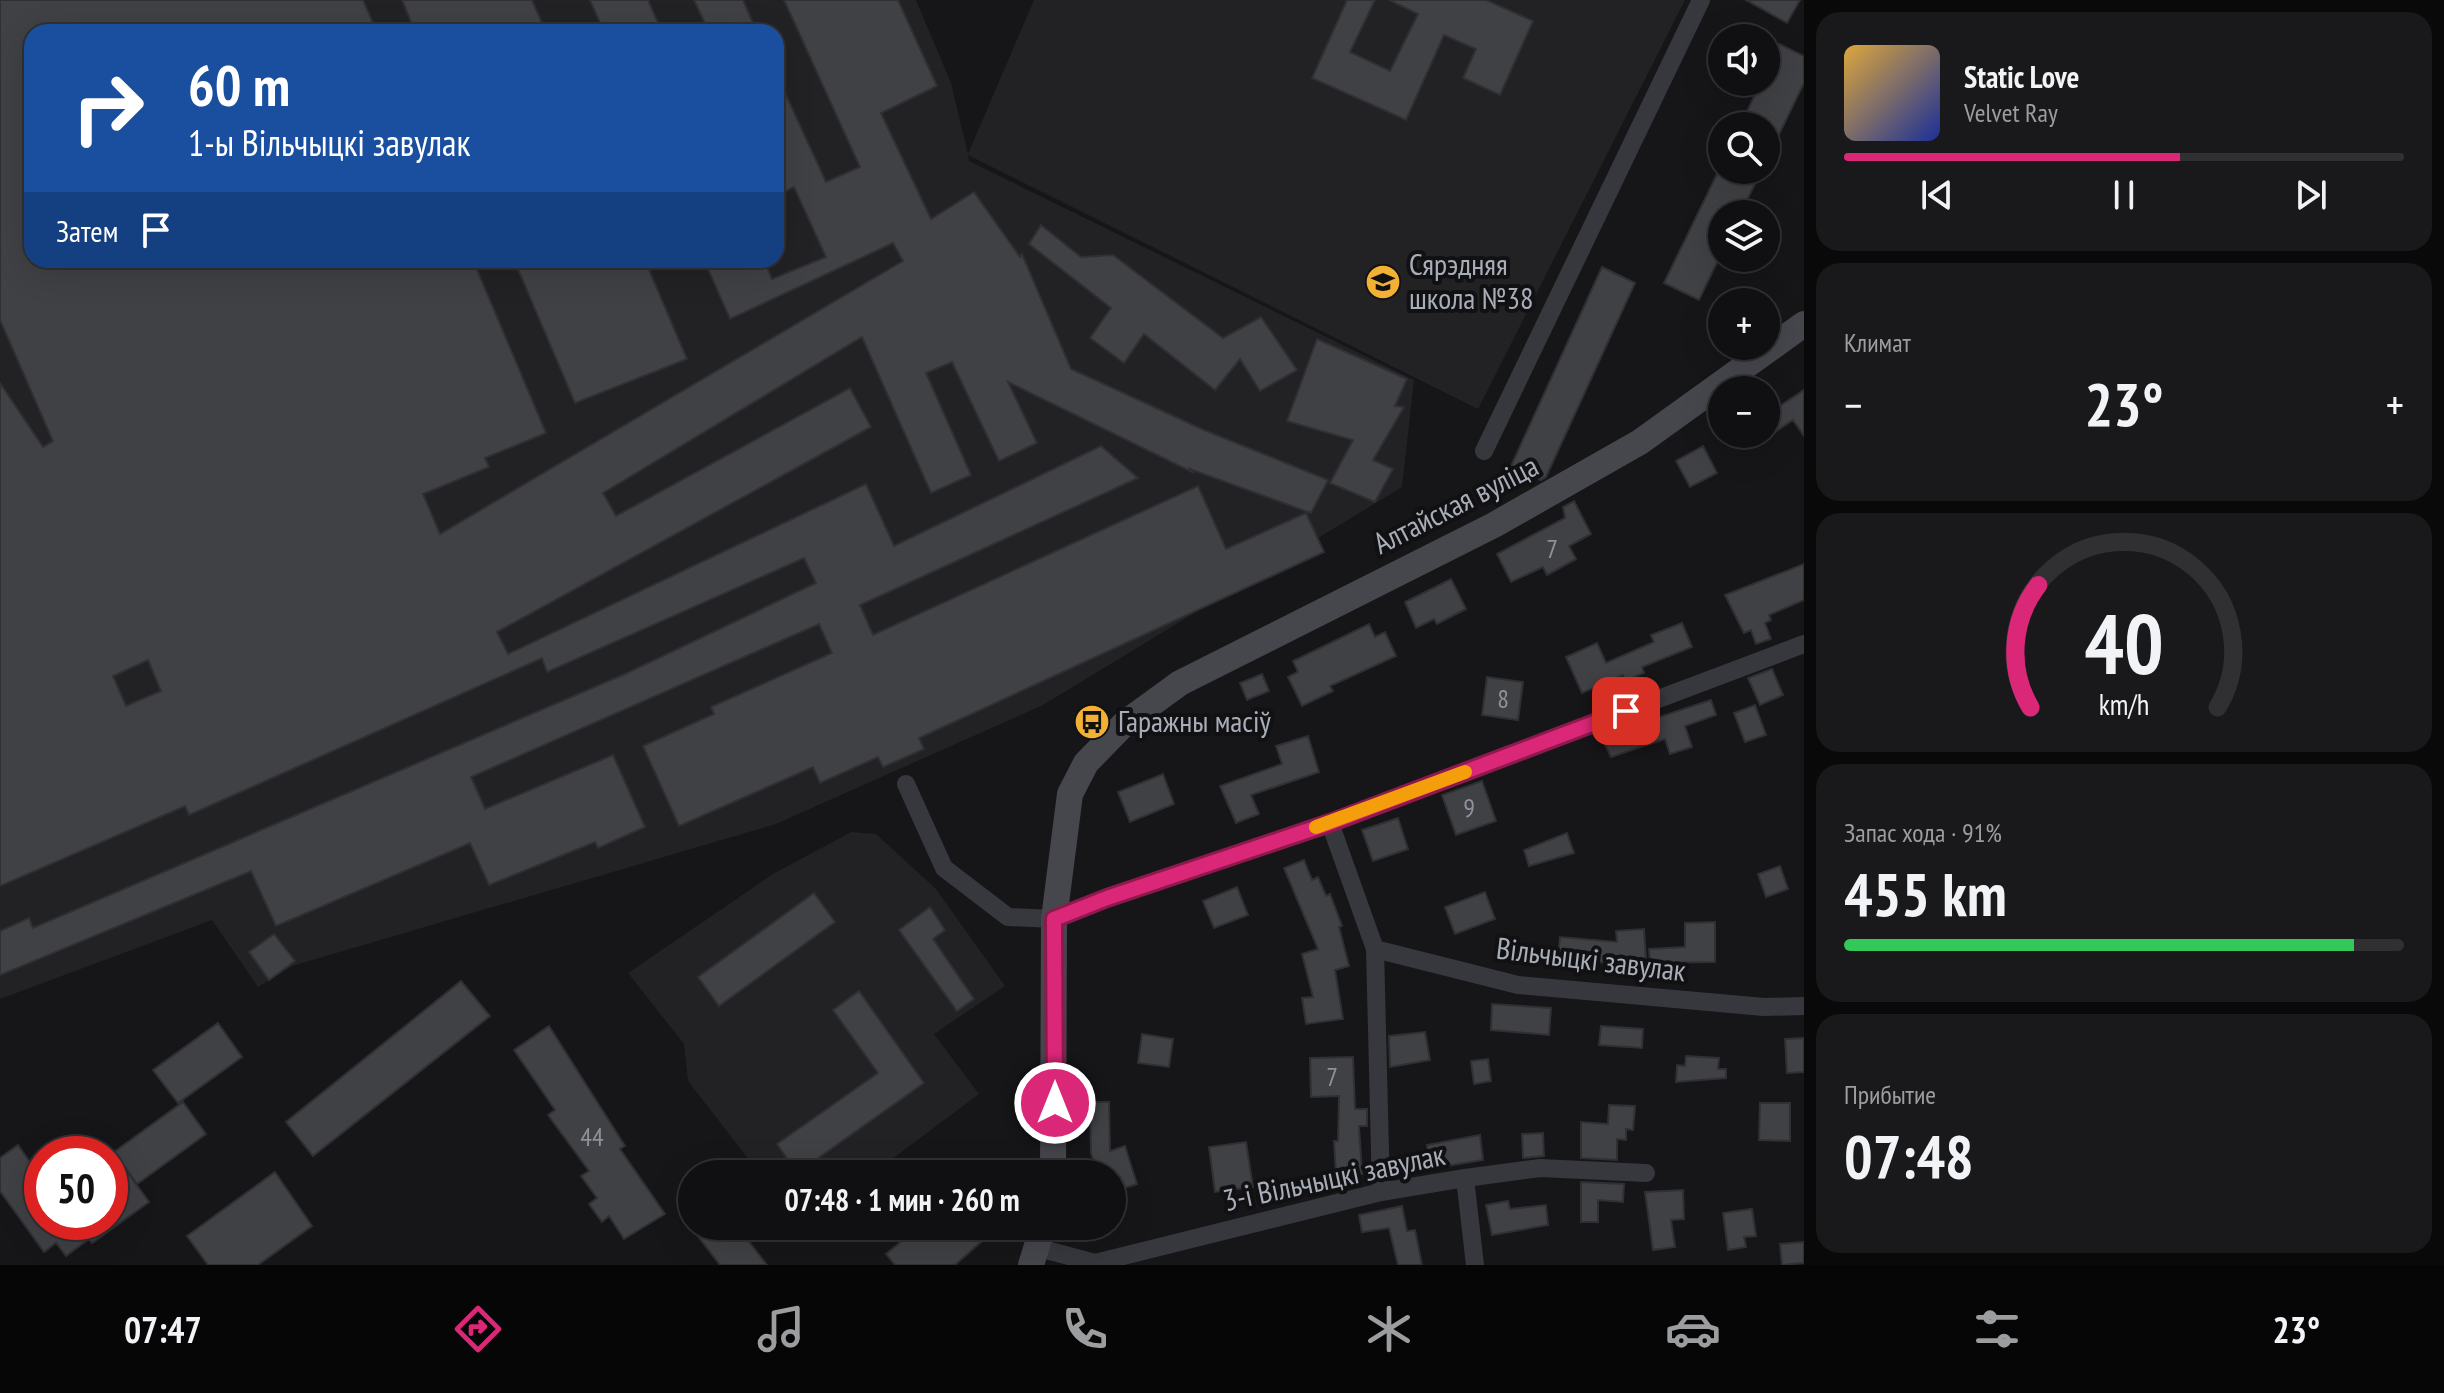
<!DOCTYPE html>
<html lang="ru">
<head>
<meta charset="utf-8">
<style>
	body { margin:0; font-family:"PT Sans Narrow",sans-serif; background:#19191b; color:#f1f3f6; height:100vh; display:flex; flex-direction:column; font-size:30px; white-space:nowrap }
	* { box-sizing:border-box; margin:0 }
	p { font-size:26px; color:#9c9d9f }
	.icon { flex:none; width:44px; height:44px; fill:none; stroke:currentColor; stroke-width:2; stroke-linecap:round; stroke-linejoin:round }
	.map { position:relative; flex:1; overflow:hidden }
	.sheet { display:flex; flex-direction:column; gap:12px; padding:12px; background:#09090a; width:640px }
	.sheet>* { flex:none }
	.guide { position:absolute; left:24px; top:24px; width:760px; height:244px; border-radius:24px; box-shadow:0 8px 32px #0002,0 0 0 2px #303032; background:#1a4fa0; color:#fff; overflow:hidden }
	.controls { position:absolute; left:1708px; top:24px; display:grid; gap:16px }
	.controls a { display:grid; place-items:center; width:72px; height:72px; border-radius:50%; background:#101012; box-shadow:0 8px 32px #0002,0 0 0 2px #303032; font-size:40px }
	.speed { position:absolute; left:24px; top:1136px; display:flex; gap:16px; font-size:40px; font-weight:700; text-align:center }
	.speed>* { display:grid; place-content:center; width:104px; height:104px; border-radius:50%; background:#101012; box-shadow:0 8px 32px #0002,0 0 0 2px #303032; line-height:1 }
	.speed .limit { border:12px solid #d22; background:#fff; color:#111 }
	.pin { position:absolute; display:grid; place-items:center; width:68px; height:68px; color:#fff; margin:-34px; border-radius:16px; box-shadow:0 4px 12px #0006 }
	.me { position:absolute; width:88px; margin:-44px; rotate:0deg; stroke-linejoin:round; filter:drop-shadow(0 0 6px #0008) }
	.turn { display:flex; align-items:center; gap:28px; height:168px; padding:0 32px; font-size:36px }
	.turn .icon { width:104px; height:104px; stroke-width:2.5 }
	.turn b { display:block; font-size:56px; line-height:68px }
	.then { display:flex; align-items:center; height:76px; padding:0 32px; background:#0003; gap:16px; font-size:30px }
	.big { font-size:60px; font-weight:700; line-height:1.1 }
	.sheet .widget { flex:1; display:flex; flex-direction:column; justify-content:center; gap:12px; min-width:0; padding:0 28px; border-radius:24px; background:#19191b }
	.sheet .dial { align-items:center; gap:0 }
	.dial svg { height:208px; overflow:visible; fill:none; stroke:#303032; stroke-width:7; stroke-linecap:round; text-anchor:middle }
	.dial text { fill:#f1f3f6; stroke:none }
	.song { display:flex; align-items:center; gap:24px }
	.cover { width:96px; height:96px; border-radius:12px; background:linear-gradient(135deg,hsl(40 70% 55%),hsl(230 70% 35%)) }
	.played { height:8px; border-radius:4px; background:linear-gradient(90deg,#db2777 60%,#303032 60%) }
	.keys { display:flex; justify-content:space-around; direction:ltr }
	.heat { display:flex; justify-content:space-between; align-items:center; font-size:44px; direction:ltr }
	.charge { height:12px; border-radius:6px; background:linear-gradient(90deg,#34c759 91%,#303032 0) }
	.trip { position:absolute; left:678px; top:1160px; width:448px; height:80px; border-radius:40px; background:#101012; box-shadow:0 8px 32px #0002,0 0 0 2px #303032; font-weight:700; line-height:80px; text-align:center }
	.tab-bar { display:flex; height:128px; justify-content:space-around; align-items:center; background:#060607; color:#9c9d9f }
	.tab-bar .icon { width:56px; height:56px }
	.tab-bar .current { color:#db2777 }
	.tab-bar b { font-size:36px; color:#f1f3f6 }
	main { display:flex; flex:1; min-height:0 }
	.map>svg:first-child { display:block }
	.built { fill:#222225; fill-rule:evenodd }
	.building { fill:#404145; stroke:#303034; stroke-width:2; fill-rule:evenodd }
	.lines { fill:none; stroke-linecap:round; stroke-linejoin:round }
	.minor { stroke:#37383d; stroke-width:18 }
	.secondary { stroke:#45474d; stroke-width:26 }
	.route-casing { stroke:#8e194d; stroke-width:20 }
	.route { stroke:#db2777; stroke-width:14 }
	.slow { stroke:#f59e0b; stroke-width:14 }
	.labels { text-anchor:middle; stroke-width:8; stroke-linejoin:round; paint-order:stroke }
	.number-label { font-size:26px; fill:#8e929b }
	.poi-label { font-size:30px; fill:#a8adb8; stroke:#111113; text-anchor:start }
	.street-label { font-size:30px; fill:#a8adb8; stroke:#111113 }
</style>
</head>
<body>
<main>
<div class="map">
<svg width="1804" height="1265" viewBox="0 0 1804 1265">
	<rect width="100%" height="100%" fill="#161618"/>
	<path class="built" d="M0 0H916L951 83 968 154 1034 0H1685L1478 409 968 155 969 161 1414 380 1402 487 1043 705 776 824 292 966 258 987 212 920 0 999ZM32 32H776V260H32Z
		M851 832 876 834 936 889 1005 986 934 1034 979 1094 872 1174H760L688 1081 684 1044 628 973 773 874Z"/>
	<path class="building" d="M0 0H363L377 32H32V260H473L546 433 485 458 489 467 423 494 440 534 903 261 893 243 730 319 704 260H764L772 279 826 257 794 187 782 193 776 179V73L826 182 860 167 784 0H898L937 86 881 113 888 128 931 219 974 192 1020 257 1022 254 1071 369 1204 430 1328 480 1311 513 1190 469 1192 472 1008 382 1037 443 999 461 952 362 926 373 971 475 931 493 862 337 603 493 616 516 850 388 871 427 497 632 508 654 866 484 894 546 1101 446 1138 478 860 605 873 635 1198 486 1226 549 1306 513 1324 552 919 738 924 749 883 767 878 757 820 783 813 767 679 826 643 746 714 714 711 707 832 653 819 624 471 777 485 809 613 755 645 827 598 848 595 842 489 885 470 843 276 926 251 871 0 975V931L29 918 33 928 625 674 816 583 804 558 547 672 542 658 189 815 185 806 0 886V383L43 447 53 441 0 320ZM148 660 161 691 126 706 113 676Z
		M402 0H532L546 32H415Z
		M590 0H648L662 32H604Z
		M694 0H743L757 32H709Z
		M1347 0H1375L1350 52 1390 71 1418 14 1389 0H1486L1533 21 1500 95 1463 78 1476 49 1444 35 1406 120 1312 78Z
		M1746 0H1800L1787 23Z
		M1779 44 1804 56V83L1766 161V126H1740L1761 82H1766V72Z
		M1719 170H1762L1740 214H1722V252L1699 300 1664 283Z
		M1041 225 1081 257 1113 255 1223 338 1261 317 1297 370 1260 391 1240 359 1215 390 1144 334 1124 363 1090 338 1111 308 1029 244Z
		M514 260H645L687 359 575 403Z
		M1602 267 1635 283 1546 477 1541 480 1511 466Z
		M1317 339 1407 379 1395 406 1404 407 1373 460 1393 469 1375 502 1330 483 1353 440 1287 421Z
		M1804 390V436L1793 420 1766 438V415Z
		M1703 446 1717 473 1690 487 1676 461Z
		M1574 501 1591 534 1569 546 1576 559 1547 575 1543 567 1511 582 1497 554 1565 518 1563 507Z
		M1804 564V600L1769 615 1771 620 1765 623 1771 639 1756 644 1751 630 1744 633 1725 595Z
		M1451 579 1466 609 1437 624 1434 619 1416 628 1405 602Z
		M1682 623 1692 647 1642 667 1644 673 1625 681 1623 675 1582 693 1566 657 1597 643 1606 663 1654 642 1651 635Z
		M1369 624 1375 637 1385 632 1396 656 1330 686 1333 691 1302 706 1288 677 1298 672 1293 661Z
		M1772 669 1783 695 1760 705 1748 678Z
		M1262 674 1269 691 1247 700 1240 683Z
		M1487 677 1523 682 1518 720 1482 715Z
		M1711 700 1716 715 1685 726 1692 747 1670 754 1665 739 1611 757 1601 736Z
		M1755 705 1766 735 1745 742 1734 713Z
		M1308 736 1319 772 1251 795 1259 814 1236 823 1220 786 1282 764 1276 746Z
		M1163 774 1174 804 1130 822 1118 792Z
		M1482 781 1496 821 1456 835 1442 795Z
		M1398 818 1408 849 1373 861 1362 830Z
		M1567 833 1574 853 1529 866 1524 850Z
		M1304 860 1312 880 1318 877 1326 896 1330 894 1342 926 1339 927 1349 966 1335 970 1343 1019 1306 1024 1302 998 1313 997 1302 954 1318 949 1284 868Z
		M1780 866 1788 889 1766 897 1758 874Z
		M1237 887 1248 915 1214 928 1203 901Z
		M1485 892 1495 919 1455 934 1445 907Z
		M814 893 835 922 719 1006 698 977Z
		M930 907 945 930 933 939 974 999 957 1011 899 930Z
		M1715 922V962L1650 963 1649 949 1685 947V923Z
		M1644 929 1646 959 1591 963V969L1557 966 1560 937 1617 942 1616 931Z
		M274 934 295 961 269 980 249 952Z
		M461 981 490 1016 313 1156 286 1122Z
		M859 991 924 1083 797 1173 777 1144 878 1073 833 1010Z
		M1492 1004 1551 1008 1549 1035 1491 1030Z
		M218 1023 242 1057 178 1103 153 1070Z
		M549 1026 625 1146 620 1149 665 1214 624 1239 609 1216 602 1222 589 1204 597 1198 581 1176 589 1171 548 1115 555 1110 514 1050Z
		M1601 1026 1643 1029 1642 1048 1599 1045Z
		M1425 1032 1430 1060 1390 1067 1389 1036Z
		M1142 1034 1173 1039 1169 1067 1138 1063Z
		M1804 1038V1072L1787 1073 1785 1039Z
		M1686 1056 1719 1058 1718 1069H1726V1078L1676 1082 1677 1065 1685 1066Z
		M1353 1057 1355 1109H1367V1126H1359L1362 1174 1336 1176 1334 1141H1338L1339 1096 1311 1097 1310 1058Z
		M1488 1059 1491 1081 1474 1084 1471 1061Z
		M183 1102 206 1134 137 1184 114 1152Z
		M1090 1102H1109L1110 1151 1125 1146 1137 1184 1112 1192V1174H1098L1091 1153Z
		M1760 1103H1790V1141L1759 1140Z
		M1609 1105 1635 1106 1633 1130 1626 1129V1140L1617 1139V1160L1581 1158V1122L1608 1124Z
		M1543 1133 1544 1156 1523 1158 1522 1134Z
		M1480 1135 1483 1160 1440 1167 1439 1161 1429 1162 1427 1145Z
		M1246 1142 1253 1187 1215 1192 1209 1147Z
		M18 1145 42 1179V1222H110V1186L128 1173 149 1202 92 1243 89 1239 66 1256 56 1243 44 1252 0 1191V1158Z
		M275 1172 312 1226 258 1265H208L187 1236Z
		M1581 1182 1624 1184 1623 1202 1598 1200V1222H1581Z
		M1683 1190 1684 1219 1671 1220 1675 1247 1653 1250 1645 1192Z
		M1508 1201 1510 1209 1546 1205 1548 1225 1492 1235 1486 1205Z
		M1402 1206 1407 1231 1415 1230 1422 1265H1398L1389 1228 1362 1232 1359 1215Z
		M1752 1209 1756 1236 1744 1237 1746 1247 1728 1250 1723 1213Z
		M690 1226H737L767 1265H720Z
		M920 1226H999L955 1265H895L886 1254Z
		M1804 1242V1263L1782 1265 1780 1244Z"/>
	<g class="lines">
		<path class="minor" d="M1484 451 1701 0
			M906 784 944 868 1008 917 1054 919 1107 898 1330 823 1804 644
			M1330 823 1375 949 1381 1192
			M1375 949 1518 985 1764 1007 1804 1006
			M1465 1178 1475 1265
			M1039 1248 1095 1263 1381 1192 1465 1178 1540 1168 1646 1173"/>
		<path class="secondary" d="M1053 1174 1054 919 1070 794 1086 763 1125 723 1180 683 1494 525 1640 442 1804 324
			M1031 1265 1043 1226"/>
	</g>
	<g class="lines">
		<defs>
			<path id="route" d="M1055 1103 1054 919 1107 898 1330 823 1626 711"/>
		</defs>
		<use href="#route" class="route-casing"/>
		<use href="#route" class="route"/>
		<path class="slow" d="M1316 827 1465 772"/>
	</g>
	<defs>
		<symbol id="school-disc" viewBox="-11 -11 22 22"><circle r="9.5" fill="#f2b134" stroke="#111113"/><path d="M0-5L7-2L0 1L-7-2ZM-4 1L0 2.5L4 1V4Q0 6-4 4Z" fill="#111"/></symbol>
		<symbol id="bus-disc" viewBox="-11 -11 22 22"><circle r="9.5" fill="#f2b134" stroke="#111113"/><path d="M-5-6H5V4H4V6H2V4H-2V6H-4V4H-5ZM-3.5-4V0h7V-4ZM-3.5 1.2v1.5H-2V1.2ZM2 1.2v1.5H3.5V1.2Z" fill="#111"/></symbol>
	</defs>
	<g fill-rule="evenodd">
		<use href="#school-disc" x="1363" y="262" width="40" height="40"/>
		<use href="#bus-disc" x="1072" y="702" width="40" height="40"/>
	</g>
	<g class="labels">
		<g class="number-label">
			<text x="1552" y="558">7</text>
			<text x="1503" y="708">8</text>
			<text x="1469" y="817">9</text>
			<text x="1332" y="1086">7</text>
			<text x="592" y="1146">44</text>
		</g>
		<g class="poi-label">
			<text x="1409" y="275">Сярэдняя<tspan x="1409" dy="34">школа №38</tspan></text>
			<text x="1118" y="732">Гаражны масіў</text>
		</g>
		<g class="street-label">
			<text transform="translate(1456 505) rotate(-27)" y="10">Алтайская вуліца</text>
			<text transform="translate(1591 960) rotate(7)" y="10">Вільчыцкі завулак</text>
			<text transform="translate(1334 1178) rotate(-12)" y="10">3-і Вільчыцкі завулак</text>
		</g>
	</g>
</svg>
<div class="controls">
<a><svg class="icon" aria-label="sound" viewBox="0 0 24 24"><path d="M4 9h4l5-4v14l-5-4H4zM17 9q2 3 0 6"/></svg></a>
<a><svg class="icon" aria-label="search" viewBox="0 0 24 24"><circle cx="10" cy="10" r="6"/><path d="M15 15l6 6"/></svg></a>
<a><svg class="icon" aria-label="layers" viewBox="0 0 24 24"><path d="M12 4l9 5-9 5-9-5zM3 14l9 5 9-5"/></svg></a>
<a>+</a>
<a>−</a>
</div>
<div class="speed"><div class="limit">50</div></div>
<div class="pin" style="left:1626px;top:711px;background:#d93025"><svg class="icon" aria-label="arrive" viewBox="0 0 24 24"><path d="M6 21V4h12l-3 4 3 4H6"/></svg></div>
<svg class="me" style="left:1055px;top:1103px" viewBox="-20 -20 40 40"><circle r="17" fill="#db2777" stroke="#fff" stroke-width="3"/><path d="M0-11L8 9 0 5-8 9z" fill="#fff"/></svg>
<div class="trip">07:48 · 1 мин · 260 m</div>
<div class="guide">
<div class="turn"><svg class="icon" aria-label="right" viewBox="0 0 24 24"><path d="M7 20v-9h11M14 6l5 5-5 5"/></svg><div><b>60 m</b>1-ы Вільчыцкі завулак</div></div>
<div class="then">Затем<svg class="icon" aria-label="arrive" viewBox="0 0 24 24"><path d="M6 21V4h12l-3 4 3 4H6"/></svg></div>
</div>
</div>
<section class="sheet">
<div class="widget">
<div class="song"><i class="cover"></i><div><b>Static Love</b><p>Velvet Ray</p></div></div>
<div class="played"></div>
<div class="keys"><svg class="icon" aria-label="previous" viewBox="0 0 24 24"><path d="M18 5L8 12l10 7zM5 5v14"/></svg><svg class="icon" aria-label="pause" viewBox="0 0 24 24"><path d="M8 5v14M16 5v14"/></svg><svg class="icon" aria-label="next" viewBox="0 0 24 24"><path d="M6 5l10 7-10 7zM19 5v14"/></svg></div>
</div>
<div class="widget"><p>Климат</p>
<div class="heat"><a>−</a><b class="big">23°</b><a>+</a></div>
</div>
<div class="widget dial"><svg viewBox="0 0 100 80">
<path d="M14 69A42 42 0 1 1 86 69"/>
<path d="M14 69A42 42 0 0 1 17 22" stroke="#db2777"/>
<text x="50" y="56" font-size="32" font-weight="700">40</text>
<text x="50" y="72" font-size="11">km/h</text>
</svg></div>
<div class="widget"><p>Запас хода · 91%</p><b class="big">455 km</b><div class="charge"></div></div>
<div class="widget"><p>Прибытие</p><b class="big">07:48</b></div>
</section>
</main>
<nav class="tab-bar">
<b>07:47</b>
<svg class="icon current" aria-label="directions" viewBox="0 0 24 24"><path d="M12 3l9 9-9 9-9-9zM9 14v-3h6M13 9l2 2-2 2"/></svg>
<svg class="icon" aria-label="music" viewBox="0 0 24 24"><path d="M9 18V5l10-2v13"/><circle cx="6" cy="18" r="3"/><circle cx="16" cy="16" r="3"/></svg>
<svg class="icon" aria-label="phone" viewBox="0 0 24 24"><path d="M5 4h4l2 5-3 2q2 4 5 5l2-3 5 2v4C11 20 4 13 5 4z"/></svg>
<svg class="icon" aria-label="climate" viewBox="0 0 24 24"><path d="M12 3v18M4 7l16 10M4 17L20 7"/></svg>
<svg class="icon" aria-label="car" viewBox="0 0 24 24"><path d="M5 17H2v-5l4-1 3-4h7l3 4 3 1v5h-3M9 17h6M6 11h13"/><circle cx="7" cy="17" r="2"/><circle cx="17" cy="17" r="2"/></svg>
<svg class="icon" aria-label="filters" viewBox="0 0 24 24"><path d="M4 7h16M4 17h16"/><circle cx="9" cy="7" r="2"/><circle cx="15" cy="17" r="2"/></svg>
<b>23°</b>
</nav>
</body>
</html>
